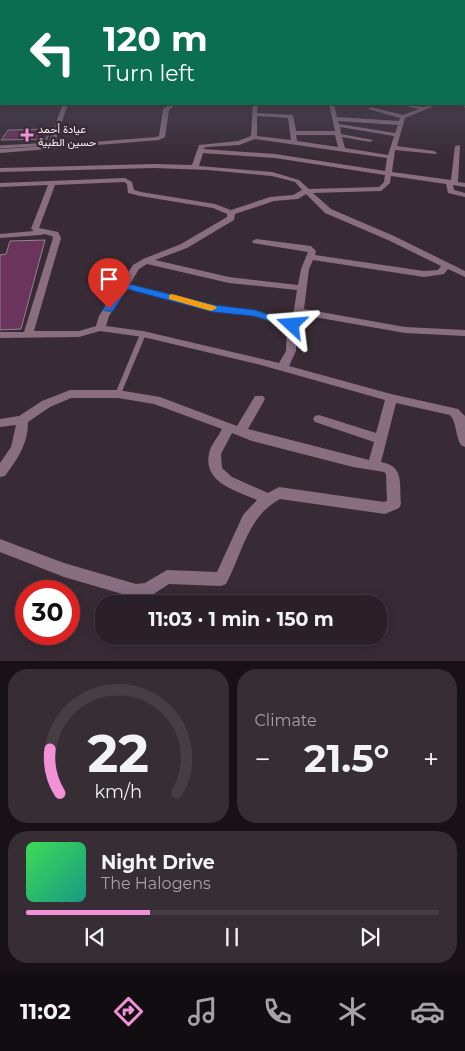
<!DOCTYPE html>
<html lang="en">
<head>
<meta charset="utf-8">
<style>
	body { margin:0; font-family:Montserrat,Vazirmatn,sans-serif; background:#372d34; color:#f1f3f6; height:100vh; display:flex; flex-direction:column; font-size:19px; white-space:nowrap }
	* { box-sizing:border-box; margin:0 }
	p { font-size:16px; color:#a6a3a8 }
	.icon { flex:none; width:28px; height:28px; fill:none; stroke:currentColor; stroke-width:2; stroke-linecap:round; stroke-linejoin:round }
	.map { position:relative; height:661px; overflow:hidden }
	.panel { display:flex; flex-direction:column; gap:8px; padding:8px; background:#181216; flex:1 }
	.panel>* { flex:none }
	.hud { position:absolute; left:0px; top:0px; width:465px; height:105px; box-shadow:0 2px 12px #0003,0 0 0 1px #473e45; background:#0b6e4f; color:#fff; overflow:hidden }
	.speed { position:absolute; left:15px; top:580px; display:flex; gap:10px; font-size:25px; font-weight:700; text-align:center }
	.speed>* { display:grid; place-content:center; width:65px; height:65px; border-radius:50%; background:#2b2028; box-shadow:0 2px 12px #0003,0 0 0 1px #473e45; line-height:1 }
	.speed .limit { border:8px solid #d22; background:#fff; color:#111 }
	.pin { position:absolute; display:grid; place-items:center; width:42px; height:42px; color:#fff; margin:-51px -21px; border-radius:50% 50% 50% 0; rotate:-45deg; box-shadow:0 0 5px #0007 }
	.pin .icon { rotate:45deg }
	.me { position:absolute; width:55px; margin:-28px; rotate:289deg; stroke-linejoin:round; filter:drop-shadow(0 0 4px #0008) }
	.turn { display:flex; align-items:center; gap:18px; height:105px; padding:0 20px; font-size:22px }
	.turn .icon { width:65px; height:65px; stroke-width:2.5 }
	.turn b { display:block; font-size:35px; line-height:42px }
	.big { font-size:38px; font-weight:700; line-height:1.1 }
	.panel .card { flex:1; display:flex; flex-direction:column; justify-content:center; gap:8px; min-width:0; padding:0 18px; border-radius:20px; background:#372d34 }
	.panel .dial { align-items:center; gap:0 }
	.dial svg { height:130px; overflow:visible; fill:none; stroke:#473e45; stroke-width:7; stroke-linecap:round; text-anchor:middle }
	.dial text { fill:#f1f3f6; stroke:none }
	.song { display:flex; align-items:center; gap:15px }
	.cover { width:60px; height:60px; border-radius:8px; background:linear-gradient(135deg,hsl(130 70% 55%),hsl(170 70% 35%)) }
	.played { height:5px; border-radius:2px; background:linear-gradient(90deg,#f391d6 30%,#473e45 30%) }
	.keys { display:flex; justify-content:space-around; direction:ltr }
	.heat { display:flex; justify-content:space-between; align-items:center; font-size:28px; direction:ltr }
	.panel .tiles { flex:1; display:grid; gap:8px; grid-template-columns:1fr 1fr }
	.card:last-child { grid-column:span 2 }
	.trip { position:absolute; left:95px; top:595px; width:292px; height:50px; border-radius:20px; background:#2b2028; box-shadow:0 2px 12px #0003,0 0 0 1px #473e45; font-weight:700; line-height:50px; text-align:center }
	.tabs { display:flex; height:80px; justify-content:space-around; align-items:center; background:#110d10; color:#a6a3a8 }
	.tabs .icon { width:35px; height:35px }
	.tabs .active { color:#f391d6 }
	.tabs b { font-size:22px; color:#f1f3f6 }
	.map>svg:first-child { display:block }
	.building { fill:#6b345c; stroke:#93828e }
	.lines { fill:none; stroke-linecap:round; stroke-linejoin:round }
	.service-far1 { stroke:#896e80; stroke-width:3 }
	.service { stroke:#896e80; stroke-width:5.5 }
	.minor { fill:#896e80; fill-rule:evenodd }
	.tertiary { fill:#896e80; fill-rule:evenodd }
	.secondary { fill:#bb90ad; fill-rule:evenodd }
	.route { fill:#1a73e8; stroke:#114b97 }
	.slow { fill:#f59e0b }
	.poi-dot { fill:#f391d6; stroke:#392b35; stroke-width:2 }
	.labels { text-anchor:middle; stroke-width:5; stroke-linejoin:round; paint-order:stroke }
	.far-poi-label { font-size:11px; fill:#f8eff5; stroke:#392b35; text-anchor:start }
</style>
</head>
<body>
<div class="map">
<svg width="465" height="661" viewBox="0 0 465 661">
	<rect width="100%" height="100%" fill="#392b35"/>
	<path class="building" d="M51 129 47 139 1 140 8 130Z
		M45 240 21 329 0 330V255L6 254 10 241Z"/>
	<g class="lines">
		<path class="service-far1" d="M0 147 51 144"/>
		<path class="service" d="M118 394 143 334"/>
		<path class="minor" d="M464 92 465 93V97L464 96Z
			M464 101 465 102V108L462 104H464Z
			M63 104H68L54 145 156 137 159 136 163 109 170 104H176L169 110 165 137 159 140 0 153V149L47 146Z
			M253 104H258L257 113 293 115 296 131H335L329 104H334L337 117 399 121 400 118 368 109 371 107 403 115 419 109 397 104 424 107 432 104H439L405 118 397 146 434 151 437 153 436 154 395 150 392 172 451 180 455 146 460 145 458 182 465 183V187L453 185 454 190 465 193V197L448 193 446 184 391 176 390 183 381 191 313 193 331 209 394 236 465 271V277L448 269 444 274 424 277 313 260 309 269 304 309 405 327 465 330V336L405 333 303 315 296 328V351L289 366 391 394 458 409 465 416V447L461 445C455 436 457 422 450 415L396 403 381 462C405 466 399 485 401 504L399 508 385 514 280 499C247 517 243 552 226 584L221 586 169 584 152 595 136 598 64 577 0 552V539L64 563 136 584 145 583 167 570 217 572 243 515 257 500C237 491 203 483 209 454 210 446 218 437 222 429L154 404 118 398H71L50 407 28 422C28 444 18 458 5 476L0 477V463L11 447 16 425 0 427V419L19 416 42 401 70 390H118L160 397 237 426 255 396H263L265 399 248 429 369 460 374 442 315 422 313 419 315 416 319 415 376 433 385 400 261 365 143 337 100 331 79 337 0 338V332H24L53 238 52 236 44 234 41 235 0 238V234L34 231 31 229 48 185 0 187V183L125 178 132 182 134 190 141 192 215 204 231 210 270 197 293 195 302 190 295 182 272 176 208 170 154 168 0 172V168L154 164 192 165 199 145 238 141 251 136ZM257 116 288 118 291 140 257 136ZM338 121 398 125 395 133 339 124ZM340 127 394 136 388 155 345 148 342 137 370 142 373 140 341 134ZM296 135H335L338 147 297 141ZM255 139 387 158 385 171 275 154 203 149 206 147 239 145ZM203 153 275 158 385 175 384 182 379 187 309 189 299 180 272 172 199 166ZM124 182 127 184 128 193 140 196 213 208 227 214V217L181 244 143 259 133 265 99 316 96 326 79 331H34L61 238 58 232 39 228 55 185ZM306 194 325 213 388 240 441 266 438 270 424 271 315 255 316 251 311 246 256 239 252 241 253 243 308 252 301 269 298 285 229 277 155 260 187 248 234 220 235 214 274 201 298 199ZM147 264 229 283 297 290 293 316 290 321 255 310 213 305 130 284 139 269ZM127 288 213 311 254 316 287 327 286 351 279 363 143 331 106 326 109 316ZM232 433 252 441 353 467 384 472 386 474 387 501 384 502 279 487 268 493 232 477 222 468 221 454Z"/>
		<path class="tertiary" d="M0 70H1V72H0Z"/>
		<path class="secondary" d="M464 71H465V73H464Z"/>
	</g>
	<linearGradient id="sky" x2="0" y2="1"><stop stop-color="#1f181d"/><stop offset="0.42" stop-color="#4e4a5c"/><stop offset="1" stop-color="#4e4a5c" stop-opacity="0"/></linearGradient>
	<rect width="465" height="159" fill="url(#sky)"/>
	<path class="route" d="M120 282 214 305 255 310 298 325 292 328 254 316 213 312 127 289 113 311H105L103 309Z"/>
	<path class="slow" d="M172 294 215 306 217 308 211 311 169 299V295Z"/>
	<path class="poi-dot" d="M24.5 127.5h5v5h5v5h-5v5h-5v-5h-5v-5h5z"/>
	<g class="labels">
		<g class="far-poi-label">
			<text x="38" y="133">عيادة أحمد<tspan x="38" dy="13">حسين الطبية</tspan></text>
		</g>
	</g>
</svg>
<div class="speed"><div class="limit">30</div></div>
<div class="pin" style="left:109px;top:309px;background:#d93025"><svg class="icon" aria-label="arrive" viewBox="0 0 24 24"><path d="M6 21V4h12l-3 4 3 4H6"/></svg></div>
<svg class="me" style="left:292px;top:325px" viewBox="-20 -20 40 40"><path d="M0-17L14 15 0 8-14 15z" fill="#1a73e8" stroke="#fff" stroke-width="4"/></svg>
<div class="trip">11:03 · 1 min · 150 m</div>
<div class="hud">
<div class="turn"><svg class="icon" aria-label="left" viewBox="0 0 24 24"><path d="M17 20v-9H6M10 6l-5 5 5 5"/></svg><div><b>120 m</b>Turn left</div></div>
</div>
</div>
<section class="panel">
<div class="tiles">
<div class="card dial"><svg viewBox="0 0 100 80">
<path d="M14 69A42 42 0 1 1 86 69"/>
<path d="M14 69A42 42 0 0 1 8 42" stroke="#f391d6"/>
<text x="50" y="56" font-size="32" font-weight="700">22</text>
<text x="50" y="72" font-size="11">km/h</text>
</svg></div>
<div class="card"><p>Climate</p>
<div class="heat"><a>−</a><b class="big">21.5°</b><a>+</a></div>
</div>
<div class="card">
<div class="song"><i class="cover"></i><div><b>Night Drive</b><p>The Halogens</p></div></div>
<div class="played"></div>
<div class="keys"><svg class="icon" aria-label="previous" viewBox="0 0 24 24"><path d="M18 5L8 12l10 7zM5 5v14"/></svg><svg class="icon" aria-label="pause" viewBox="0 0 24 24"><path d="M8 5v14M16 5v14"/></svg><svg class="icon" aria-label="next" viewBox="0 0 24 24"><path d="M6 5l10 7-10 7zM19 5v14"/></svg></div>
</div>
</div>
</section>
<nav class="tabs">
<b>11:02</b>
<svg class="icon active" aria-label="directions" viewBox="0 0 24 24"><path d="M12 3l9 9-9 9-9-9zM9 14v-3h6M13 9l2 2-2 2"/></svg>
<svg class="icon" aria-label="music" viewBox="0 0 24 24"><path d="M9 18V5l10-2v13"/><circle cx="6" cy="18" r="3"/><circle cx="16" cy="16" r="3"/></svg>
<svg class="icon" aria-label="phone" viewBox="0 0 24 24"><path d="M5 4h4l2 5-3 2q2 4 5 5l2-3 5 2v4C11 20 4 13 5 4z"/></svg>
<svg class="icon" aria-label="climate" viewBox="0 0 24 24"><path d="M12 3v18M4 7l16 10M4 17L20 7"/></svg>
<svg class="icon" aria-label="car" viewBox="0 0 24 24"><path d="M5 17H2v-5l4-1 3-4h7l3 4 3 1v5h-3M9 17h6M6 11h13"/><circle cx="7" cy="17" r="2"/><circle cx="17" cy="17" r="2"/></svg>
</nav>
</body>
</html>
